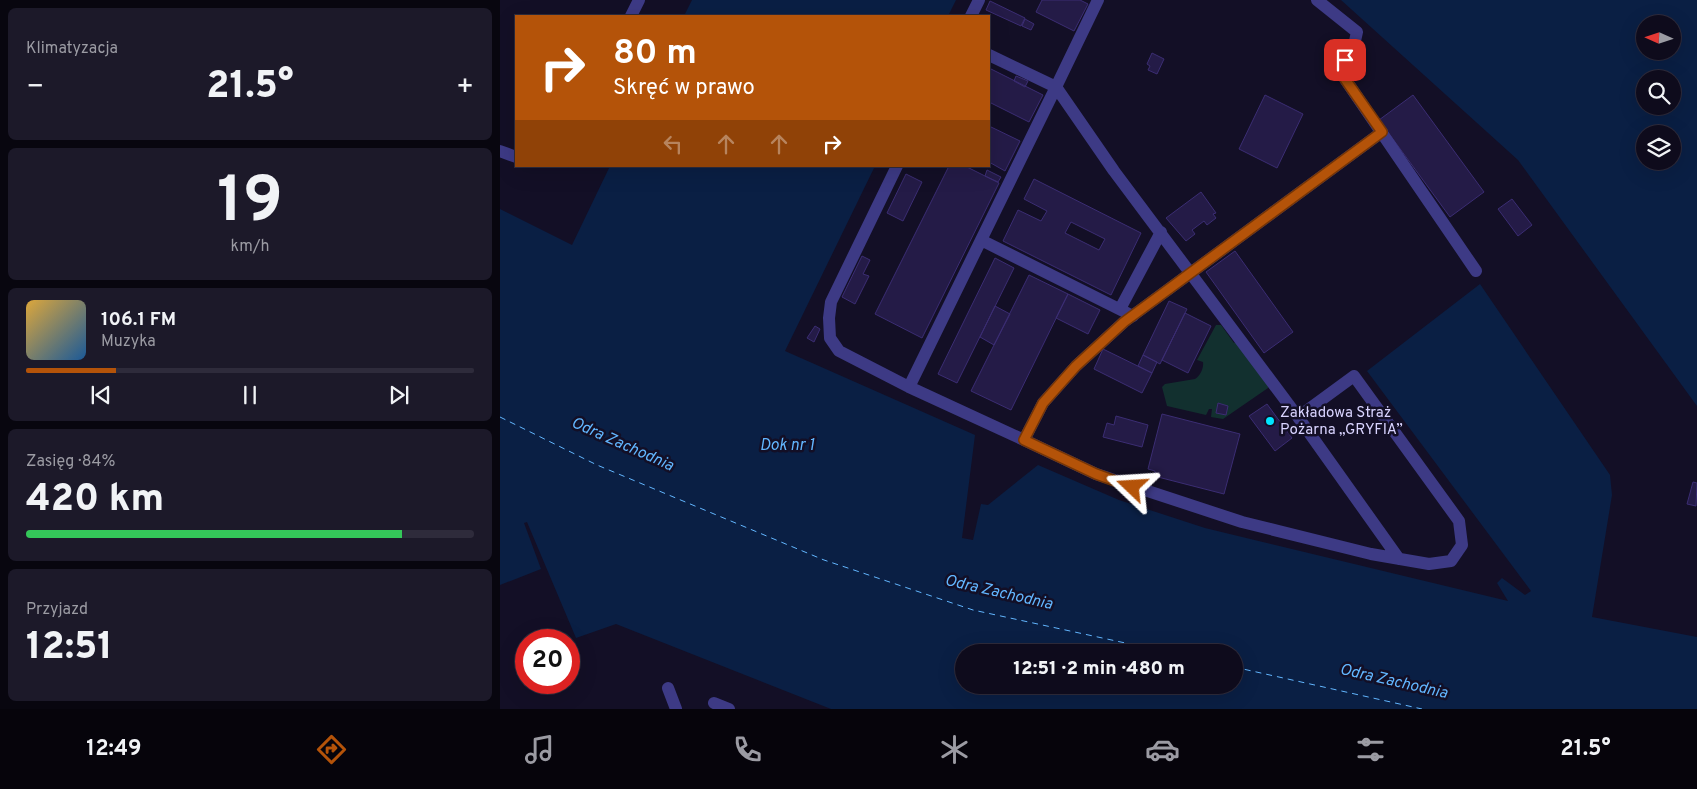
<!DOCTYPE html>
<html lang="pl">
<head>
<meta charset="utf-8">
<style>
	body { margin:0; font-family:Overpass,sans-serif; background:#1c1929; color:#f1f3f6; height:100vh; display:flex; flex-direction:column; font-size:19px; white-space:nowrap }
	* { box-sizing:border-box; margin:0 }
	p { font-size:16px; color:#9b9ba3 }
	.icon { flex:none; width:28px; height:28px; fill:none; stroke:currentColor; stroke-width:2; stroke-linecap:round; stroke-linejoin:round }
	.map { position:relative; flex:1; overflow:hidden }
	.panel { display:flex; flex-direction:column; gap:8px; padding:8px; background:#08060f; width:500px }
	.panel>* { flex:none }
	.guide { position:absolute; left:15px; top:15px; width:475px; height:152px; border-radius:0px; box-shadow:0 5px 20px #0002,0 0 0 1px #2e2b3b; background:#b45309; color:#fff; overflow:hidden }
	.needle { width:32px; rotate:273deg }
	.buttons { position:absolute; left:1136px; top:15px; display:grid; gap:10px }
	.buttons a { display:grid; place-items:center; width:45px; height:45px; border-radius:50%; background:#0e0b1c; box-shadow:0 5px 20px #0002,0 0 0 1px #2e2b3b; font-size:25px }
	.speed { position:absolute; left:15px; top:629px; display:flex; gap:10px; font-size:25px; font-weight:700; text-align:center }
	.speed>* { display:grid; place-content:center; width:65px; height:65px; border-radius:50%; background:#0e0b1c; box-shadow:0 5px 20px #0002,0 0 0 1px #2e2b3b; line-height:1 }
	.speed .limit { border:8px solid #d22; background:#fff; color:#111 }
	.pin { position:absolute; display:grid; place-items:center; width:42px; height:42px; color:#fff; margin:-21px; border-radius:10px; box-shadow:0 2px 8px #0006 }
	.me { position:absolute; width:55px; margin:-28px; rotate:290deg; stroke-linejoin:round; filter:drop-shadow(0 0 4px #0008) }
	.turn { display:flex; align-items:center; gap:18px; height:105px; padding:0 15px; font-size:22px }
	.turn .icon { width:65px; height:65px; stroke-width:2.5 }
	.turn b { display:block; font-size:35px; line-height:42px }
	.lanes { display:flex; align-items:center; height:48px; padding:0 15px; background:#0003; justify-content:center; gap:25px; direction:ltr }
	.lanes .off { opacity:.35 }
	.big { font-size:38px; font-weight:800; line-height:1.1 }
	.panel .card { flex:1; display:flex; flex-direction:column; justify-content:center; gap:8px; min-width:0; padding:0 18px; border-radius:8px; background:#1c1929 }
	.panel .dial { align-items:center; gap:0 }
	.dial b { font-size:65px; line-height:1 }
	.song { display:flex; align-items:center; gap:15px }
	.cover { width:60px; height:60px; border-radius:8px; background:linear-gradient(135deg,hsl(40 70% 55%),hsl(210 70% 35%)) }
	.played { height:5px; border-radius:2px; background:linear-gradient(90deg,#b45309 20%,#2e2b3b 20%) }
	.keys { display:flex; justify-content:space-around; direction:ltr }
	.heat { display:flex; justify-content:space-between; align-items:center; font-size:28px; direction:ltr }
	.charge { height:8px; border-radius:4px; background:linear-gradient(90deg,#34c759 84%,#2e2b3b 0) }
	.trip { position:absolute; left:455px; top:644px; width:288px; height:50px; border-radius:25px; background:#0e0b1c; box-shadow:0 5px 20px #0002,0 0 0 1px #2e2b3b; font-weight:800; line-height:50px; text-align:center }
	.tabs { display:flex; height:80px; justify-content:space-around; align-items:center; background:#06040b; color:#9b9ba3 }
	.tabs .icon { width:35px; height:35px }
	.tabs .current { color:#b45309 }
	.tabs b { font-size:22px; color:#f1f3f6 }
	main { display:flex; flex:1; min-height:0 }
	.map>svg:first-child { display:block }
	.green { fill:#12302f }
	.water { fill:#0a1f44; fill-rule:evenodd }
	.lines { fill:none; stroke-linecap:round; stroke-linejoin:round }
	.ferry { stroke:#62b6ff; stroke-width:1; stroke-dasharray:6 5; stroke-linecap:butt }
	.building { fill:#241b47; stroke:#3b2d73; fill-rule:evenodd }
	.minor { stroke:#3d3a85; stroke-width:12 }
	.route-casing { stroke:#753606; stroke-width:12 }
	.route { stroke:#b45309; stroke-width:9 }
	.poi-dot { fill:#00e5ff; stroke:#130f26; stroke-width:2 }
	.labels { text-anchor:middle; stroke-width:5; stroke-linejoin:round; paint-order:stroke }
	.poi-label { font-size:15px; fill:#d9d4ff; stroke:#130f26; text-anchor:start }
	.water-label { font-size:16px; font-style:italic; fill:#62b6ff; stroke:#130f26 }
</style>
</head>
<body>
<main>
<section class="panel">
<div class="card"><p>Klimatyzacja</p>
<div class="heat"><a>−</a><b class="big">21.5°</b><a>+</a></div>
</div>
<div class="card dial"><b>19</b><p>km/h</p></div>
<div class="card">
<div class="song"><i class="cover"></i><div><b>106.1 FM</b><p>Muzyka</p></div></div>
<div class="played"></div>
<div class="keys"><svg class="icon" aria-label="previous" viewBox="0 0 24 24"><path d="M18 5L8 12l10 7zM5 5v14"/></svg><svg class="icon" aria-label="pause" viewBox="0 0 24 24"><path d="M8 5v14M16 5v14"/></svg><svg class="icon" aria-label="next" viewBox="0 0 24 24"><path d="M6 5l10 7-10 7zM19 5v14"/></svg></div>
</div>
<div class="card"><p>Zasięg · 84%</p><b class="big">420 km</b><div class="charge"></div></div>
<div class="card"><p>Przyjazd</p><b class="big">12:51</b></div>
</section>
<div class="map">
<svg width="1197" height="709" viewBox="0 0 1197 709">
	<rect width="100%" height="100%" fill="#130f26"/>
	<path class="green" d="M716 325H721L734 343 737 341 768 385V388L723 419 711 417 712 409H709L706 415 667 406 662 387 665 384 695 379C700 376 704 368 703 362L697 360Z"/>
	<path class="water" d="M192 0H456L448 16H184Z
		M841 0H1197V406L1018 160ZM1145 24H1172V51H1145ZM1145 79H1172V106H1145ZM1145 134H1172V161H1145Z
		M110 166H375L285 351 475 435 462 538 473 540 481 504 488 505 538 465 619 500 705 528 1008 601 997 583 1002 578 1025 595 1031 591 867 371 980 284 1110 475 1112 495 1092 617 1197 637V709H331L116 624 76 638 27 522 24 523 41 569 0 585V209L72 245ZM734 652V685H464V652Z"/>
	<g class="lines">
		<path class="ferry" d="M0 417 97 465 324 560 473 610 667 652
			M734 667 922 709"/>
	</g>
	<path class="building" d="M542 0H580L588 4 574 31 536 12Z
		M490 1 525 18 521 26 486 10Z
		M525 19 534 24 531 30 522 26Z
		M652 53 664 59 657 74 648 70 650 66 647 64Z
		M489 68 543 95 529 122 489 102Z
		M516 76 528 81 525 87 514 81Z
		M765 95 803 114 777 168 739 149Z
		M913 95 984 192 950 217 879 120Z
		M489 126 520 141 505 171 489 162Z
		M449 166H465L499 183 422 338 375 314Z
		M487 170 501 177 498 182 485 176Z
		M406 174 422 182 403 221 387 213Z
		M534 179 641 233 611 295 503 241 518 210 541 221 547 211 524 199ZM571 222 605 239 599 250 565 233Z
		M701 192 716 213 713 214 716 218 707 225 704 221 692 230 695 234 686 241 666 218Z
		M1012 199 1032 225 1018 236 998 209Z
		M735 251 793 332 764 353 706 272Z
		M362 256 370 260 363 274 369 276 355 304 342 297Z
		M495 258 514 268 457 383 438 374Z
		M529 275 568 294 511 410 471 391Z
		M568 294 600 310 588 334 556 318Z
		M669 301 687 309 660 364 643 355Z
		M495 306 510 314 494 345 480 337Z
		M685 313 711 326 688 373 662 360Z
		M315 326 320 329 314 342 307 338Z
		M603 349 652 373 642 393 594 369Z
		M643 355 657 362 652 373 638 366Z
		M718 403 728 406 726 415 716 413Z
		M767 404 792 438 775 451 749 416Z
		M662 414 740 434 724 494 654 476 655 471 648 469Z
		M616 416 648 425 642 447 603 437 607 423 614 425Z
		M1193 482 1197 483 1196 506 1187 504Z"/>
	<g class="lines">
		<path class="minor" d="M817 0 857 32 855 41 845 60V79L976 271
			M131 16 139 0
			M471 16 479 0
			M489 55 556 87 598 0
			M0 151 16 157
			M397 166 331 302 329 318 330 338 339 351 409 387 524 440
			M481 240 633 316
			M620 309 661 232
			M409 387 556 87 614 171 798 417 899 559
			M798 417 854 376 959 521 962 545 951 561 929 564 871 554 742 522 596 474 524 440 543 403 576 366 624 322 882 132
			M168 688 176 709
			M214 703 229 709"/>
	</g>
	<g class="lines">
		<defs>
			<path id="route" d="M632 487 596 474 524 440 543 403 576 366 624 322 882 132 845 79V60"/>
		</defs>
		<use href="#route" class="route-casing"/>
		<use href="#route" class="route"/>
	</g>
	<circle class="poi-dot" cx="770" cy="421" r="5"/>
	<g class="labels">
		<g class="poi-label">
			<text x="780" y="417">Zakładowa Straż<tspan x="780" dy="17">Pożarna „GRYFIA”</tspan></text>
		</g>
		<g class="water-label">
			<text transform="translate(123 443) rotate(24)" y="6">Odra Zachodnia</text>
			<text x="287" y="450">Dok nr 1</text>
			<text transform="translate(499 591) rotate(13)" y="6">Odra Zachodnia</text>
			<text transform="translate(894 680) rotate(13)" y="6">Odra Zachodnia</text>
		</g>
	</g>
</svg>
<div class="buttons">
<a><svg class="needle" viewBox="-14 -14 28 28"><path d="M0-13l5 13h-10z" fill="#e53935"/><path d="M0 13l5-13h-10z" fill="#9b9ba3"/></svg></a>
<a><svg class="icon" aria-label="search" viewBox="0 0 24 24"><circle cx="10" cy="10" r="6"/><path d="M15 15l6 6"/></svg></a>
<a><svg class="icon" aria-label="layers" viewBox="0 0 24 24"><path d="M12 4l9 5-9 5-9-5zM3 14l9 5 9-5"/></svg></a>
</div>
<div class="speed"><div class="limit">20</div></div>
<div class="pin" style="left:845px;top:60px;background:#d93025"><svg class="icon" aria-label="arrive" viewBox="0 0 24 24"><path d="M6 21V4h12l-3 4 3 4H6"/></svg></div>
<svg class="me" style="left:632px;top:487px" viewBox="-20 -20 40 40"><path d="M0-17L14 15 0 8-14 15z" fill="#b45309" stroke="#fff" stroke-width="4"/></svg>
<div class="trip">12:51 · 2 min · 480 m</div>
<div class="guide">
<div class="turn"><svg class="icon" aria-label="right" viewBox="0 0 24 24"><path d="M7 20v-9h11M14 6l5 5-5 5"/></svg><div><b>80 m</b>Skręć w prawo</div></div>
<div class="lanes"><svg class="icon off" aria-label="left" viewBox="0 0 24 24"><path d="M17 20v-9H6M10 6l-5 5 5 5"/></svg><svg class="icon off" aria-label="ahead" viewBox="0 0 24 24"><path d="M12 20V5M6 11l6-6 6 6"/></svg><svg class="icon off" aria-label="ahead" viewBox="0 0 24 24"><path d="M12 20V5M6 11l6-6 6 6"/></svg><svg class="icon" aria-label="right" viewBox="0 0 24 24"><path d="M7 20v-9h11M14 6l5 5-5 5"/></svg></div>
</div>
</div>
</main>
<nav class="tabs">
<b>12:49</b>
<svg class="icon current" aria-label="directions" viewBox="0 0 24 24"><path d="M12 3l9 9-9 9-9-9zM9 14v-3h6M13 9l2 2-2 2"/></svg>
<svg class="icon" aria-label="music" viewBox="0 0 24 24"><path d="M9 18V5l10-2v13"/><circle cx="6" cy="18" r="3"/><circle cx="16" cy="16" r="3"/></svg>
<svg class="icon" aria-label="phone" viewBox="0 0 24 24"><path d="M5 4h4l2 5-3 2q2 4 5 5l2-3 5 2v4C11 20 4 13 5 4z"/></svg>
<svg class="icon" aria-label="climate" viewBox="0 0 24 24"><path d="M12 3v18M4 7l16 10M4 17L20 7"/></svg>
<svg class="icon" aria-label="car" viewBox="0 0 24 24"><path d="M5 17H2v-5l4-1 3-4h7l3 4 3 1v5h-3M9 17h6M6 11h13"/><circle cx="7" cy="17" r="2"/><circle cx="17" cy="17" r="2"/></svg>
<svg class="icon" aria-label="filters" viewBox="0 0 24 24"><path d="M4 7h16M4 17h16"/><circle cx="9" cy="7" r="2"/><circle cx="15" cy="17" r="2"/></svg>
<b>21.5°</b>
</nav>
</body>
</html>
